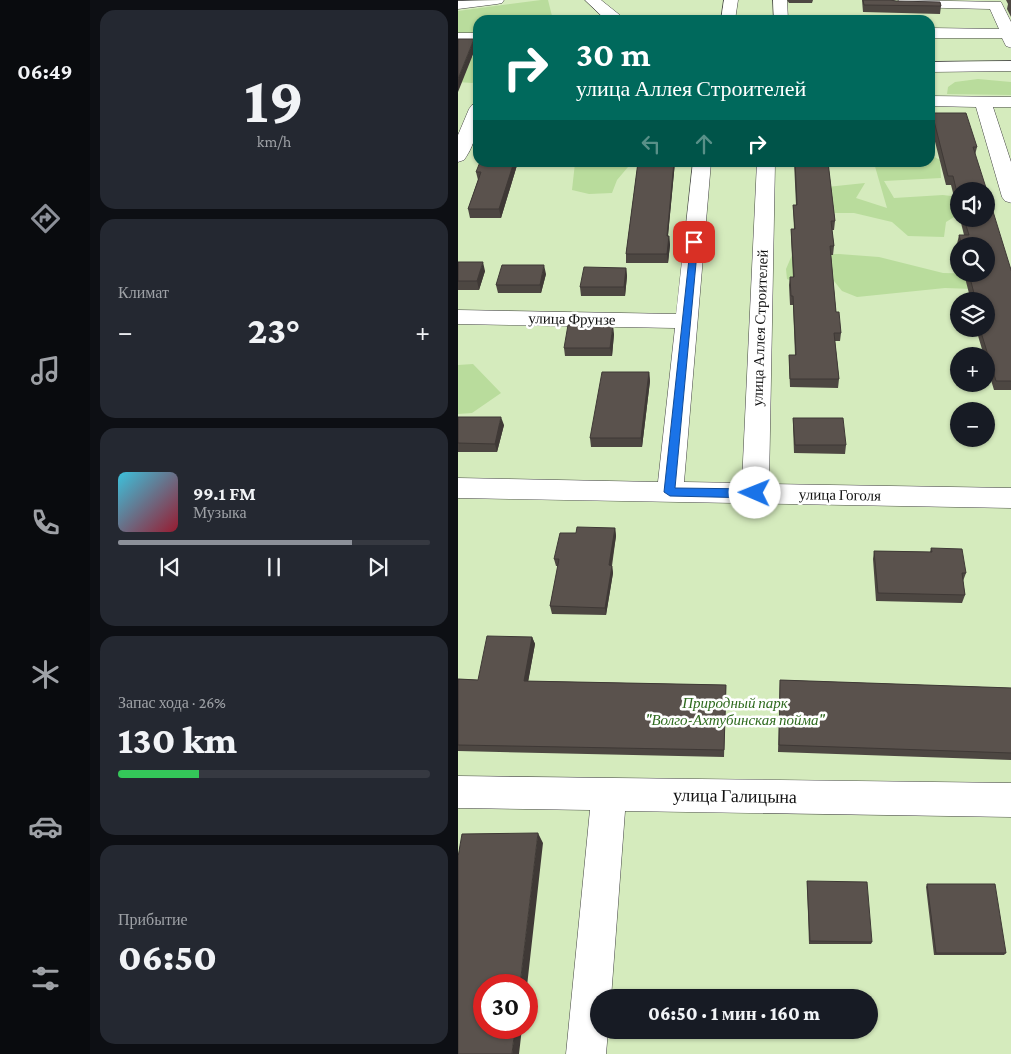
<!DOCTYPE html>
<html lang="ru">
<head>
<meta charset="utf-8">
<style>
	body { margin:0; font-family:"Crimson Pro",serif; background:#242831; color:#f1f3f6; height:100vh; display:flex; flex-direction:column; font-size:19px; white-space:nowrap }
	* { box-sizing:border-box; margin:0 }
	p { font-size:16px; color:#9ea1a6 }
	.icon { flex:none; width:28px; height:28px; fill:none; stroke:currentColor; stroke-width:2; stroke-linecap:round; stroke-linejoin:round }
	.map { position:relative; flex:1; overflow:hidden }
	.details { display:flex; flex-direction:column; gap:10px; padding:10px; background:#0d0f14; width:368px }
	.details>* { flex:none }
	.banner { position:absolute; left:15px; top:15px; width:462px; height:152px; border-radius:15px; box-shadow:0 1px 4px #0004; background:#00695c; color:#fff; overflow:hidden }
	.fabs { position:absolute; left:492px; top:182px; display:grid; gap:10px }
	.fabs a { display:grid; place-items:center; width:45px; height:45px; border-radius:50%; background:#171b24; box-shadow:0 1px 4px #0004; font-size:25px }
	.speed { position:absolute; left:15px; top:974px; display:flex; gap:10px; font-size:25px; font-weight:700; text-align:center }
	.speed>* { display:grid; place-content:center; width:65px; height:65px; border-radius:50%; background:#171b24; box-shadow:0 1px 4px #0004; line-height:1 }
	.speed .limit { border:8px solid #d22; background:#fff; color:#111 }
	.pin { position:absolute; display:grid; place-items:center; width:42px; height:42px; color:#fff; margin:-21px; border-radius:10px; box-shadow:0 2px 8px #0006 }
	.me { position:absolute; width:55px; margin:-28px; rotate:271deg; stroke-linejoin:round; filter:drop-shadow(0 0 4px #0008) }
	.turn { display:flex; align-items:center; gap:18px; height:105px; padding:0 20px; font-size:22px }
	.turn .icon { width:65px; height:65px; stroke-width:2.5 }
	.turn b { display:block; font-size:35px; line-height:42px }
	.lanes { display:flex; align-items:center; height:48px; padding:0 20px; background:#0003; justify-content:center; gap:25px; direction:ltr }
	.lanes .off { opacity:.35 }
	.big { font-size:38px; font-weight:800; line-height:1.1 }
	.details .tile { flex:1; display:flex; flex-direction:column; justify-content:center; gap:8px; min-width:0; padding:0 18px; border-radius:15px; background:#242831 }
	.details .dial { align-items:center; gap:0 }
	.dial b { font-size:65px; line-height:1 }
	.song { display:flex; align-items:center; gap:15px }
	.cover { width:60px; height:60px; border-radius:8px; background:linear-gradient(135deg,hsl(190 70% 55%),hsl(350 70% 35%)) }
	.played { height:5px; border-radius:2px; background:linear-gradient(90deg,#8c9099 75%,#363941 75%) }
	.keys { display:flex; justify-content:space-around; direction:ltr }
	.heat { display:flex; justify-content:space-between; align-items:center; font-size:28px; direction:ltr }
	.charge { height:8px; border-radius:4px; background:linear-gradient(90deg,#34c759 26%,#363941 0) }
	.trip { position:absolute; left:132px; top:989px; width:288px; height:50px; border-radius:25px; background:#171b24; box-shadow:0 1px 4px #0004; font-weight:800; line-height:50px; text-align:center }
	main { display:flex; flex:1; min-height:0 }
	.tabs { display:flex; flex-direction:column; width:90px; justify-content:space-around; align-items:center; background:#090b0e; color:#9ea1a6 }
	.tabs .icon { width:35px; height:35px }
	.tabs .active { color:#8c9099 }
	.tabs b { font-size:22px; color:#f1f3f6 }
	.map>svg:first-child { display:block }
	.green { fill:#d5ebbd; fill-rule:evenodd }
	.forest { fill:#b9dc9c }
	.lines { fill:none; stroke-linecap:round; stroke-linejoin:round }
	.minor-casing { stroke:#444; stroke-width:1 }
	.minor { fill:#fff; fill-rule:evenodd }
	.wall { fill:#4d4742 }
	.shaded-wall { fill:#3f3936 }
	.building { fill:#5a524d; stroke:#3f3936 }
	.route { fill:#1a73e8; stroke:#114b97 }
	.labels { text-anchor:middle; stroke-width:5; stroke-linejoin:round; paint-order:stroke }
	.street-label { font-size:15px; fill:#111; stroke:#fff }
	.park-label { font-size:15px; font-style:italic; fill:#2f6b1f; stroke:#fff }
	.near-street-label { font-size:18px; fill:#111; stroke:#fff }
</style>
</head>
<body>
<main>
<nav class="tabs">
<b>06:49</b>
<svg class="icon active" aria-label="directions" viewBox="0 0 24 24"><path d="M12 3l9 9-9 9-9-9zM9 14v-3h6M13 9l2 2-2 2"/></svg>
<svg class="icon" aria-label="music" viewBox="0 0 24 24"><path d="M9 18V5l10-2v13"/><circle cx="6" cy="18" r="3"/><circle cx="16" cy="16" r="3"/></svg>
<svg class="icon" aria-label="phone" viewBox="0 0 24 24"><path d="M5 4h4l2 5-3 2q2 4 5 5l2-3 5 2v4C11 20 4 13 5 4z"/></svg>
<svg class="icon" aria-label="climate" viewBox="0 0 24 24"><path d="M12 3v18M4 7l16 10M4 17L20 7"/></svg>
<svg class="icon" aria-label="car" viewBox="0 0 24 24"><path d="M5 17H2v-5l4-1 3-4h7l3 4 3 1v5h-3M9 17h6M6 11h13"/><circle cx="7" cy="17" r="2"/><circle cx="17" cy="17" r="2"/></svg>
<svg class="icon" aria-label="filters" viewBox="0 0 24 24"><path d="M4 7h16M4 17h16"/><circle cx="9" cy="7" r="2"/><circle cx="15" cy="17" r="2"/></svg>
</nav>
<section class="details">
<div class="tile dial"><b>19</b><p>km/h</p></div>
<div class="tile"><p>Климат</p>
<div class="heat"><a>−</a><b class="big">23°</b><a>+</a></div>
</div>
<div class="tile">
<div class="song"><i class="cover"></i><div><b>99.1 FM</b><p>Музыка</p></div></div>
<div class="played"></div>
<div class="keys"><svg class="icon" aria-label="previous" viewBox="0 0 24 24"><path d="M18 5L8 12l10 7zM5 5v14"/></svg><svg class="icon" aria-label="pause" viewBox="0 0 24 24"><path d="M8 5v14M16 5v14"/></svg><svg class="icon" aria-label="next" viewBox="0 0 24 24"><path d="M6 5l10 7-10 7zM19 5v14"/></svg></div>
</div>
<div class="tile"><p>Запас хода · 26%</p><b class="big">130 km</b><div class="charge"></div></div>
<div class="tile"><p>Прибытие</p><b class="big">06:50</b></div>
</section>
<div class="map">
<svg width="554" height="1054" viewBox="0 0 554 1054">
	<rect width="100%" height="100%" fill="#fffdf5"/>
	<path class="green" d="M0 0H553V1054H0ZM20 20H472V162H20ZM501 191H529V219H501ZM501 246H529V274H501ZM501 301H529V329H501ZM501 356H529V384H501ZM501 411H529V439H501ZM26 985H69V1028H26ZM141 998H411V1030H141Z"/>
	<path class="forest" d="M83 0H90L95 20H20V35H0V11Z
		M0 57H20V81L14 83 0 82Z
		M520 79 553 82V95L489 94 490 87 497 82Z
		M473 155 482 160 483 178 426 181 436 198 485 195 501 197V214L488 222 486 237 450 236 434 222 396 213H343L340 190 407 183 398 198 429 208 416 163 472 162Z
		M117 163H167L170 167 159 180 154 193 131 194 114 190Z
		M381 254 421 257 485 273 529 274 544 290 487 288 399 297 384 291 376 281 345 285 329 279 328 269 334 255Z
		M15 364 43 393 14 413 0 414V365Z"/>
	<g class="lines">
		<defs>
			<path id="minor" d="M46 0 44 3 39 4 0 9V1Z
				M127 0H143L168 20H148Z
				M266 0H280L277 20H263Z
				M315 0H329L330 20H316Z
				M441 0 543 2 554 24V48L548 46 544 38H472V28L541 29 532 9 446 7 441 6 439 3Z
				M0 33H20V43H0Z
				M554 61V71L472 72V62Z
				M472 96 554 97V107H535L554 165V203L547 201 544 197 518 107 472 106Z
				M20 104C20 125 19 142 6 160L0 162V135L11 109 14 105Z
				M235 162H253L226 482 284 483 299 162H317L311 484 554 488V508L0 498V478L200 482 217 328 0 324V310L218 314Z
				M0 776 554 783V817L167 811 153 998H141V1030H150L148 1054H108L132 810 0 808Z"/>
		</defs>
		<use href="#minor" class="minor-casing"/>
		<use href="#minor" class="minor"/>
	</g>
	<path class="wall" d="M329 0H355L354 3H331Z
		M404 0H432L438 1 483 6 482 14 405 12Z
		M548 0H554V19L549 9 550 4Z
		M474 113 519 147 517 155 501 191V216L493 185H488L472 122Z
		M60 162 43 218H12L10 209 20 180 18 172Z
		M180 162H217L210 236H211L212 245 210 263H168V254Z
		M336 162H370L377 221 376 230H374L376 246 375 255H373L378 312 383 333 382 341H377L381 379 380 388 332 387 331 364V355H337L335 305H332L331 285 332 277H335L333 237V229H336L335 205H338Z
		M502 219H529L554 273V390H536L529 367V356H526L518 329H529V301H513L506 274H529V246H501V254L499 244 501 235H506Z
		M0 262 27 271 21 290H0Z
		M168 268 169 276 167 296H123L122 287Z
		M88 274 83 293H40L38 285Z
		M156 334 154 356H107L106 348Z
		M191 372 192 381 184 447H133L132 438Z
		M0 417 46 425 39 452H0Z
		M335 418 388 445 387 454 336 453 335 426Z
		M157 528 158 536 154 566 155 573 148 615 94 614 92 606 100 566H98L96 559 118 533Z
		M473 548 508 573 505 581 507 595 504 603 418 601 415 559 416 551 472 552Z
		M74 637 77 644 70 681 268 685 266 757 0 751V679L20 680Z
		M322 680 554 688V760L320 752Z
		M349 881 414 942 413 944H351L349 884Z
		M469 884 548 953 546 955H476L468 887Z"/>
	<path class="shaded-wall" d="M16 39 18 47 0 92V79Z
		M56 162H60L43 218 41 209Z
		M216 162H217L209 245V236Z
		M211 236 212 245 210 263 209 254Z
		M25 262 27 271 21 290 19 281Z
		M86 265 88 274 83 293 82 285Z
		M168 268 169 276 167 296 166 287Z
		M155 325 156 334 154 356 152 348Z
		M191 372 192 381 184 447 183 438Z
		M43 417 46 425 39 452 37 444Z
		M157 528 158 536 152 573 151 565Z
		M154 566 155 573 148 615 147 608Z
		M74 637 77 644 69 688 66 681Z
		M80 833 85 843 69 986V985H62Z
		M57 1028H64L61 1054H54Z"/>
	<path class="building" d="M405 0H432L438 1 482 2 483 6 406 5Z
		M0 39H16L0 79Z
		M474 113H508L519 147H515L529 191H501V201L495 176H490Z
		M22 162H56L41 209H10L23 172H18Z
		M180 162H216L209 236H211L209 254H168Z
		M337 162H370L377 221H373L376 246H372L378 312H381L383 333H376L381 379H332L331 355H338L335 296H333L332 277H336L333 229H337L335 205H339Z
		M529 192 554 273V381H538L522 329H529V301H518L511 274H529V246H504L501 235H511L506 219H529Z
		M0 262H25L19 281H0Z
		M44 265H86L82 285H38Z
		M126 267 168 268 166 287H122Z
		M110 325H155L152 348H106Z
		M144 372H191L183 438H132Z
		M0 417H43L37 444 0 443Z
		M335 418H385L388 445H337Z
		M119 527 157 528 151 565 154 566 147 608 92 606 101 559H96L102 533H118Z
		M473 548 504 549 508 573H504L507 595 420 593 416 551 474 552Z
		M29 636 74 637 66 681 268 685 266 750 0 745V679L20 680Z
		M322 680 554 688V753L321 745Z
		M80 833 62 985H26V1028H57L54 1054H0V857L4 834Z
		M349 881 409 882 414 942 352 941Z
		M469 884H537L548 953H478Z"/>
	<path class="route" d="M233 240 240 242 217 488 297 489 302 493 297 498 212 496 206 492Z"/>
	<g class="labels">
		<g class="street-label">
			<text transform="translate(114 319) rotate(1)" y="5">улица Фрунзе</text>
			<text transform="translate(302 328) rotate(-88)" y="5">улица Аллея Строителей</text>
			<text transform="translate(382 495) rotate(1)" y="5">улица Гоголя</text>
		</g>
		<g class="park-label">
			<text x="277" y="708">Природный парк<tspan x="277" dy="17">"Волго-Ахтубинская пойма"</tspan></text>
		</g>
		<g class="near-street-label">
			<text transform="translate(277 796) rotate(1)" y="6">улица Галицына</text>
		</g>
	</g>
</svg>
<div class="fabs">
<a><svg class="icon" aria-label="sound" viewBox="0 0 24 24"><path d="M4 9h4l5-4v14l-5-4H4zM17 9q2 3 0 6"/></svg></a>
<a><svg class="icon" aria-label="search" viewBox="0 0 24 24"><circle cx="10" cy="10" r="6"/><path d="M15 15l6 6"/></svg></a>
<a><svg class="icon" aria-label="layers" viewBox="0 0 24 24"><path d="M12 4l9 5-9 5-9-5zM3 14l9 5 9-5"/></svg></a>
<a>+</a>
<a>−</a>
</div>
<div class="speed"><div class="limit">30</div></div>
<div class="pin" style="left:236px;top:242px;background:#d93025"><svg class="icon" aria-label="arrive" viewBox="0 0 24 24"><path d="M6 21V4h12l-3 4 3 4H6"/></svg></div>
<svg class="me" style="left:297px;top:493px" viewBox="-20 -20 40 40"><circle r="19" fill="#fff"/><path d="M0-13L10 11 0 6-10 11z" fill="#1a73e8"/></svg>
<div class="trip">06:50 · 1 мин · 160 m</div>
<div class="banner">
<div class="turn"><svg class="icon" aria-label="right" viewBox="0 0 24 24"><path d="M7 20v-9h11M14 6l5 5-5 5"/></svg><div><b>30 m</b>улица Аллея Строителей</div></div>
<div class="lanes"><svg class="icon off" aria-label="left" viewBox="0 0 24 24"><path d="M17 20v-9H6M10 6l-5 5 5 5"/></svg><svg class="icon off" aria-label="ahead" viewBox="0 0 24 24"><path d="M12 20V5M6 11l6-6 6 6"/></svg><svg class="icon" aria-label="right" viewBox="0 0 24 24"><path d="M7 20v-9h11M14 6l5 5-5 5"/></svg></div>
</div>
</div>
</main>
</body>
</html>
